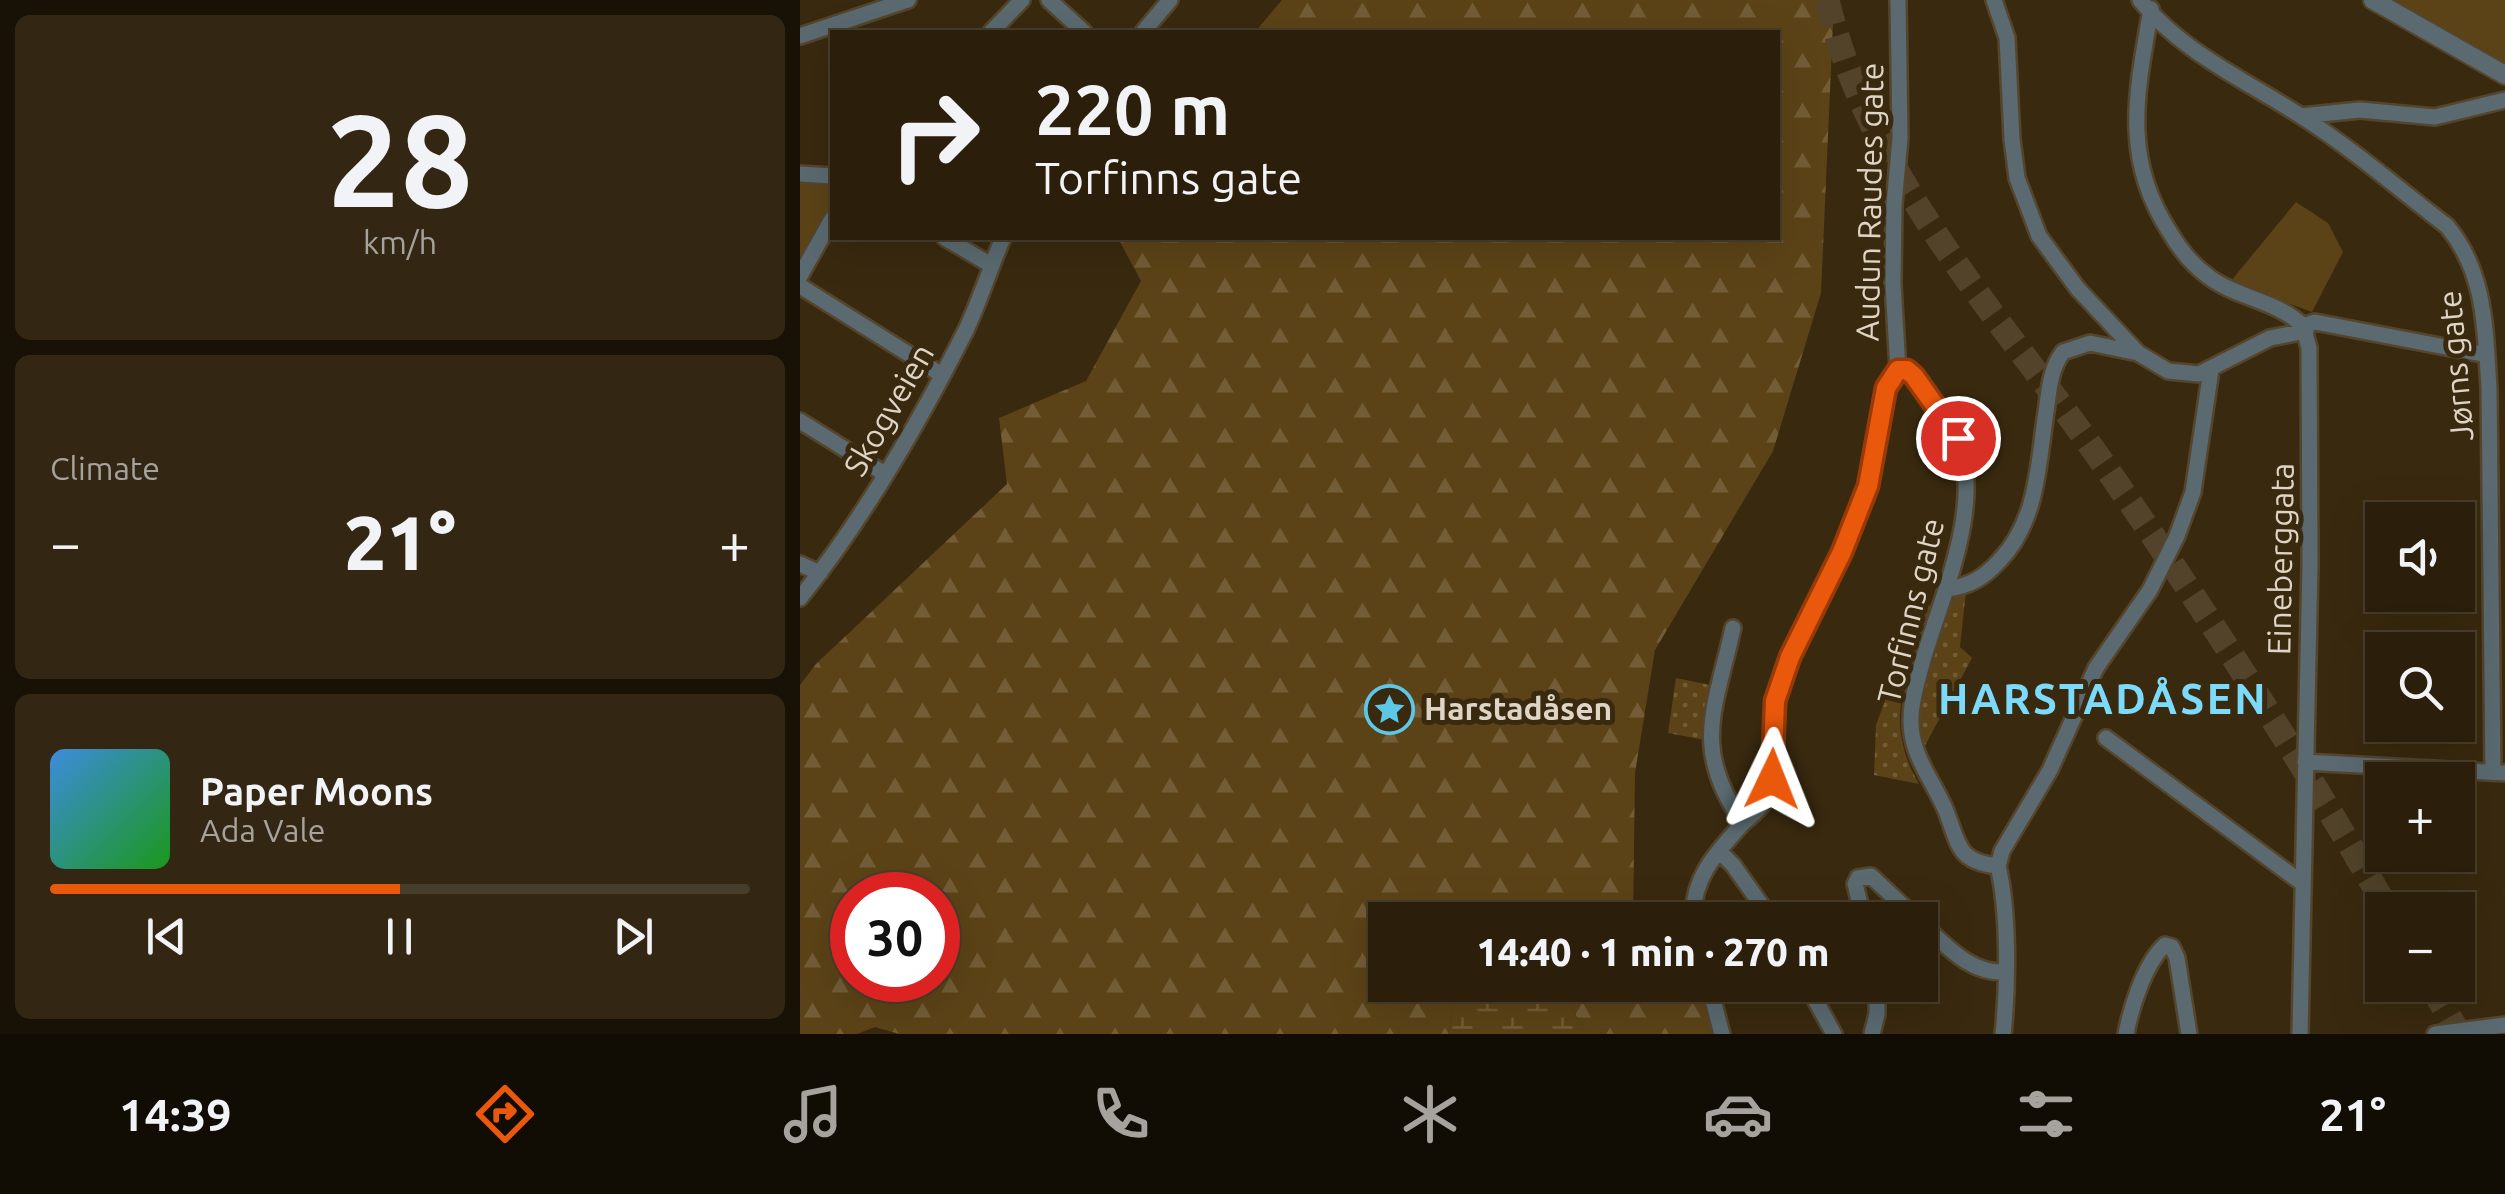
<!DOCTYPE html>
<html lang="en">
<head>
<meta charset="utf-8">
<style>
	body { margin:0; font-family:Ubuntu,sans-serif; background:#332714; color:#f1f3f6; height:100vh; display:flex; flex-direction:column; font-size:38px; white-space:nowrap }
	* { box-sizing:border-box; margin:0 }
	p { font-size:32px; color:#a6a29d }
	.icon { flex:none; width:55px; height:55px; fill:none; stroke:currentColor; stroke-width:2; stroke-linecap:round; stroke-linejoin:round }
	.map { position:relative; flex:1; overflow:hidden }
	.side { display:flex; flex-direction:column; gap:15px; padding:15px; background:#181106; width:800px }
	.side>* { flex:none }
	.banner { position:absolute; left:30px; top:30px; width:950px; height:210px; border-radius:0px; box-shadow:0 10px 40px #0002,0 0 0 2px #473d2c; background:#2b1f0b; color:#f1f3f6; overflow:hidden }
	.fabs { position:absolute; left:1565px; top:502px; display:grid; gap:20px }
	.fabs a { display:grid; place-items:center; width:110px; height:110px; border-radius:0px; background:#2b1f0b; box-shadow:0 10px 40px #0002,0 0 0 2px #473d2c; font-size:50px }
	.speed { position:absolute; left:30px; top:872px; display:flex; gap:20px; font-size:50px; font-weight:700; text-align:center }
	.speed>* { display:grid; place-content:center; width:130px; height:130px; border-radius:50%; background:#2b1f0b; box-shadow:0 10px 40px #0002,0 0 0 2px #473d2c; line-height:1 }
	.speed .limit { border:15px solid #d22; background:#fff; color:#111 }
	.pin { position:absolute; display:grid; place-items:center; width:85px; height:85px; color:#fff; margin:-42px; border:5px solid #fff; border-radius:50%; box-shadow:0 2px 10px #0007 }
	.me { position:absolute; width:110px; margin:-55px; rotate:2deg; stroke-linejoin:round; filter:drop-shadow(0 0 8px #0008) }
	.turn { display:flex; align-items:center; gap:35px; height:210px; padding:0 40px; font-size:45px }
	.turn .icon { width:130px; height:130px; stroke-width:2.5 }
	.turn b { display:block; font-size:70px; line-height:85px }
	.big { font-size:75px; font-weight:800; line-height:1.1 }
	.side .widget { flex:1; display:flex; flex-direction:column; justify-content:center; gap:15px; min-width:0; padding:0 35px; border-radius:15px; background:#332714 }
	.side .dial { align-items:center; gap:0 }
	.dial b { font-size:130px; line-height:1 }
	.song { display:flex; align-items:center; gap:30px }
	.cover { width:120px; height:120px; border-radius:15px; background:linear-gradient(135deg,hsl(210 70% 55%),hsl(120 70% 35%)) }
	.played { height:10px; border-radius:5px; background:linear-gradient(90deg,#ea580c 50%,#473d2c 50%) }
	.keys { display:flex; justify-content:space-around; direction:ltr }
	.heat { display:flex; justify-content:space-between; align-items:center; font-size:55px; direction:ltr }
	.trip { position:absolute; left:568px; top:902px; width:570px; height:100px; border-radius:0px; background:#2b1f0b; box-shadow:0 10px 40px #0002,0 0 0 2px #473d2c; font-weight:800; line-height:100px; text-align:center }
	.menu { display:flex; height:160px; justify-content:space-around; align-items:center; background:#110c04; color:#a6a29d }
	.menu .icon { width:70px; height:70px }
	.menu .selected { color:#ea580c }
	.menu b { font-size:45px; color:#f1f3f6 }
	main { display:flex; flex:1; min-height:0 }
	.map>svg:first-child { display:block }
	.grass { fill:url(#grass-dots) }
	.forest { fill:url(#forest-firs); fill-rule:evenodd }
	.wetland { fill:url(#wetland-marsh) }
	.park { fill:#5c4317 }
	.lines { fill:none; stroke-linecap:round; stroke-linejoin:round }
	.trunk-tunnel { stroke:#52432a; stroke-width:25; stroke-dasharray:25 12; stroke-linecap:butt }
	.minor-casing { stroke:#54452c; stroke-width:20 }
	.tertiary-casing { stroke:#54452c; stroke-width:22 }
	.minor { stroke:#5a6a70; stroke-width:15 }
	.tertiary { stroke:#5a6a70; stroke-width:18 }
	.route-casing { stroke:#983908; stroke-width:25 }
	.route { stroke:#ea580c; stroke-width:18 }
	.labels { text-anchor:middle; stroke-width:10; stroke-linejoin:round; paint-order:stroke }
	.street-label { font-size:32px; fill:#dfd5c6; stroke:#39290f }
	.poi-label { font-size:32px; font-weight:bold; fill:#dfd5c6; stroke:#39290f; text-anchor:start }
	.district-label { font-size:42px; font-weight:bold; letter-spacing:2.5px; fill:#7cdbfa; stroke:#39290f }
</style>
</head>
<body>
<main>
<section class="side">
<div class="widget dial"><b>28</b><p>km/h</p></div>
<div class="widget"><p>Climate</p>
<div class="heat"><a>−</a><b class="big">21°</b><a>+</a></div>
</div>
<div class="widget">
<div class="song"><i class="cover"></i><div><b>Paper Moons</b><p>Ada Vale</p></div></div>
<div class="played"></div>
<div class="keys"><svg class="icon" aria-label="previous" viewBox="0 0 24 24"><path d="M18 5L8 12l10 7zM5 5v14"/></svg><svg class="icon" aria-label="pause" viewBox="0 0 24 24"><path d="M8 5v14M16 5v14"/></svg><svg class="icon" aria-label="next" viewBox="0 0 24 24"><path d="M6 5l10 7-10 7zM19 5v14"/></svg></div>
</div>
</section>
<div class="map">
<svg width="1705" height="1034" viewBox="0 0 1705 1034">
	<defs>
		<pattern id="grass-dots" width="8" height="8" patternUnits="userSpaceOnUse" patternTransform="scale(2.5)"><rect width="8" height="8" fill="#5c4317"/><path d="M2 2h.1M6 6h.1" fill="none" stroke="#735d37" stroke-width="1.8" stroke-linecap="round"/></pattern>
		<pattern id="forest-firs" width="22" height="20" patternUnits="userSpaceOnUse" patternTransform="scale(2.5)"><rect width="22" height="20" fill="#5c4317"/><path d="M5 1l3.5 6h-7zM16 11l3.5 6h-7z" fill="#735d37"/></pattern>
		<pattern id="wetland-marsh" width="20" height="14" patternUnits="userSpaceOnUse" patternTransform="scale(2.5)"><rect width="20" height="14" fill="#5c4317"/><path d="M1 5h8M5 5V1M11 12h8M15 12V8" fill="none" stroke="#735d37"/></pattern>
	</defs>
	<rect width="100%" height="100%" fill="#39290f"/>
	<path class="grass" d="M1166 591 1160 647 1172 658 1121 753C1111 716 1129 639 1147 605 1151 598 1159 595 1166 591Z
		M1125 605 1131 606C1110 673 1080 717 1119 784L1074 775 1076 725 1118 611Z
		M876 678 915 686 905 740 868 733Z"/>
	<path class="forest" d="M482 0H1034L1021 293 973 451 855 650 835 773 833 920H585V985H658L648 1034H99L75 1027 57 1034H0V685L16 664 207 484 199 418 286 381 341 281 318 238H978V32H455ZM52 895H138V980H52Z
		M759 985H906L916 1034H786Z"/>
	<path class="wetland" d="M658 985H759L786 1034H648Z"/>
	<path class="park" d="M1592 0H1705V63Z
		M0 179 32 183V208L0 264Z
		M1496 202 1528 223 1543 252 1512 312 1430 282Z"/>
	<g class="lines">
		<path class="trunk-tunnel" d="M1027 0C1069 176 1193 308 1295 452 1399 600 1497 753 1588 910
			M1631 985 1659 1034"/>
		<defs>
			<path id="minor" d="M249 0 284 32
				M1098 0 1100 138 1094 205 1093 284 1098 370
				M1194 0 1207 38 1212 139 1217 178 1239 236 1278 289 1338 353 1368 371 1399 374 1470 338 1506 331
				M1340 0C1381 52 1449 82 1504 118 1554 150 1600 190 1647 226 1686 273 1685 329 1689 388L1693 772
				M1351 9C1337 91 1321 156 1369 231 1379 248 1392 265 1409 277 1437 298 1478 301 1503 326L1515 322 1687 355
				M191 32 222 0
				M343 32 370 0
				M0 36 108 0
				M1501 116 1560 110 1635 117 1705 100
				M0 174 32 176
				M145 238 191 265
				M0 276 32 219
				M0 286 142 375
				M1098 370C1115 371 1122 386 1131 398 1140 410 1151 423 1157 437 1185 503 1142 595 1123 660 1118 679 1111 699 1111 719 1110 755 1133 780 1146 811 1159 844 1157 862 1198 866 1209 912 1208 987 1203 1034
				M0 421 85 474
				M0 564 20 573
				M1146 589C1169 587 1185 577 1200 560 1238 520 1238 464 1246 412 1249 391 1250 369 1263 352L1290 343 1338 353
				M0 598C65 517 119 423 166 330 180 300 190 268 203 238
				M933 628C915 709 891 749 943 823 951 816 961 809 966 799 979 772 972 713 982 678 1009 608 1053 545 1072 473 1081 441 1074 394 1098 370
				M1306 738 1502 883
				M1505 762 1705 773
				M919 851 933 865 972 920
				M1198 866 1202 851 1250 770 1296 668 1350 590 1377 536 1393 492 1411 370
				M894 920C890 879 918 851 943 823
				M1064 920 1055 884 1058 878 1071 876 1118 920
				M1120 922C1145 944 1169 974 1205 972
				M909 985 922 1034
				M1007 985 1034 1034
				M1072 1034 1077 1014V985
				M1326 1034C1331 1007 1345 963 1365 945L1372 947 1377 958 1389 1034
				M1500 1034 1510 564 1509 348 1503 326
				M1635 1034 1705 1025"/>
			<path id="tertiary" d="M1573 0 1705 75"/>
		</defs>
		<use href="#minor" class="minor-casing"/>
		<use href="#tertiary" class="tertiary-casing"/>
		<use href="#minor" class="minor"/>
		<use href="#tertiary" class="tertiary"/>
	</g>
	<g class="lines">
		<defs>
			<path id="route" d="M972 779 975 701 990 657 1042 552 1068 486 1086 388 1098 370H1107L1114 376 1158 438"/>
		</defs>
		<use href="#route" class="route-casing"/>
		<use href="#route" class="route"/>
	</g>
	<defs>
		<symbol id="sight-ring" viewBox="-11 -11 22 22"><circle r="9.5" fill="#39290f" stroke="#5dc7e8" stroke-width="1.5"/><path d="M0-6L1.8-2.2L6-1.7L2.9 1.2L3.7 5.4L0 3.3L-3.7 5.4L-2.9 1.2L-6-1.7L-1.8-2.2Z" fill="#5dc7e8"/></symbol>
	</defs>
	<g fill-rule="evenodd">
		<use href="#sight-ring" x="562" y="682" width="55" height="55"/>
	</g>
	<g class="labels">
		<g class="street-label">
			<text transform="translate(1070 202) rotate(-89)" y="11">Audun Raudes gate</text>
			<text transform="translate(1656 366) rotate(-95)" y="11">Jørns gate</text>
			<text transform="translate(89 410) rotate(-60)" y="11">Skogveien</text>
			<text transform="translate(1481 559) rotate(-89)" y="11">Eineberggata</text>
			<text transform="translate(1111 611) rotate(-76)" y="11">Torfinns gate</text>
		</g>
		<g class="poi-label">
			<text x="624" y="720">Harstadåsen</text>
		</g>
		<g class="district-label">
			<text x="1303" y="714">HARSTADÅSEN</text>
		</g>
	</g>
</svg>
<div class="fabs">
<a><svg class="icon" aria-label="sound" viewBox="0 0 24 24"><path d="M4 9h4l5-4v14l-5-4H4zM17 9q2 3 0 6"/></svg></a>
<a><svg class="icon" aria-label="search" viewBox="0 0 24 24"><circle cx="10" cy="10" r="6"/><path d="M15 15l6 6"/></svg></a>
<a>+</a>
<a>−</a>
</div>
<div class="speed"><div class="limit">30</div></div>
<div class="pin" style="left:1158px;top:438px;background:#d93025"><svg class="icon" aria-label="arrive" viewBox="0 0 24 24"><path d="M6 21V4h12l-3 4 3 4H6"/></svg></div>
<svg class="me" style="left:972px;top:779px" viewBox="-20 -20 40 40"><path d="M0-17L14 15 0 8-14 15z" fill="#ea580c" stroke="#fff" stroke-width="4"/></svg>
<div class="trip">14:40 · 1 min · 270 m</div>
<div class="banner">
<div class="turn"><svg class="icon" aria-label="right" viewBox="0 0 24 24"><path d="M7 20v-9h11M14 6l5 5-5 5"/></svg><div><b>220 m</b>Torfinns gate</div></div>
</div>
</div>
</main>
<nav class="menu">
<b>14:39</b>
<svg class="icon selected" aria-label="directions" viewBox="0 0 24 24"><path d="M12 3l9 9-9 9-9-9zM9 14v-3h6M13 9l2 2-2 2"/></svg>
<svg class="icon" aria-label="music" viewBox="0 0 24 24"><path d="M9 18V5l10-2v13"/><circle cx="6" cy="18" r="3"/><circle cx="16" cy="16" r="3"/></svg>
<svg class="icon" aria-label="phone" viewBox="0 0 24 24"><path d="M5 4h4l2 5-3 2q2 4 5 5l2-3 5 2v4C11 20 4 13 5 4z"/></svg>
<svg class="icon" aria-label="climate" viewBox="0 0 24 24"><path d="M12 3v18M4 7l16 10M4 17L20 7"/></svg>
<svg class="icon" aria-label="car" viewBox="0 0 24 24"><path d="M5 17H2v-5l4-1 3-4h7l3 4 3 1v5h-3M9 17h6M6 11h13"/><circle cx="7" cy="17" r="2"/><circle cx="17" cy="17" r="2"/></svg>
<svg class="icon" aria-label="filters" viewBox="0 0 24 24"><path d="M4 7h16M4 17h16"/><circle cx="9" cy="7" r="2"/><circle cx="15" cy="17" r="2"/></svg>
<b>21°</b>
</nav>
</body>
</html>
